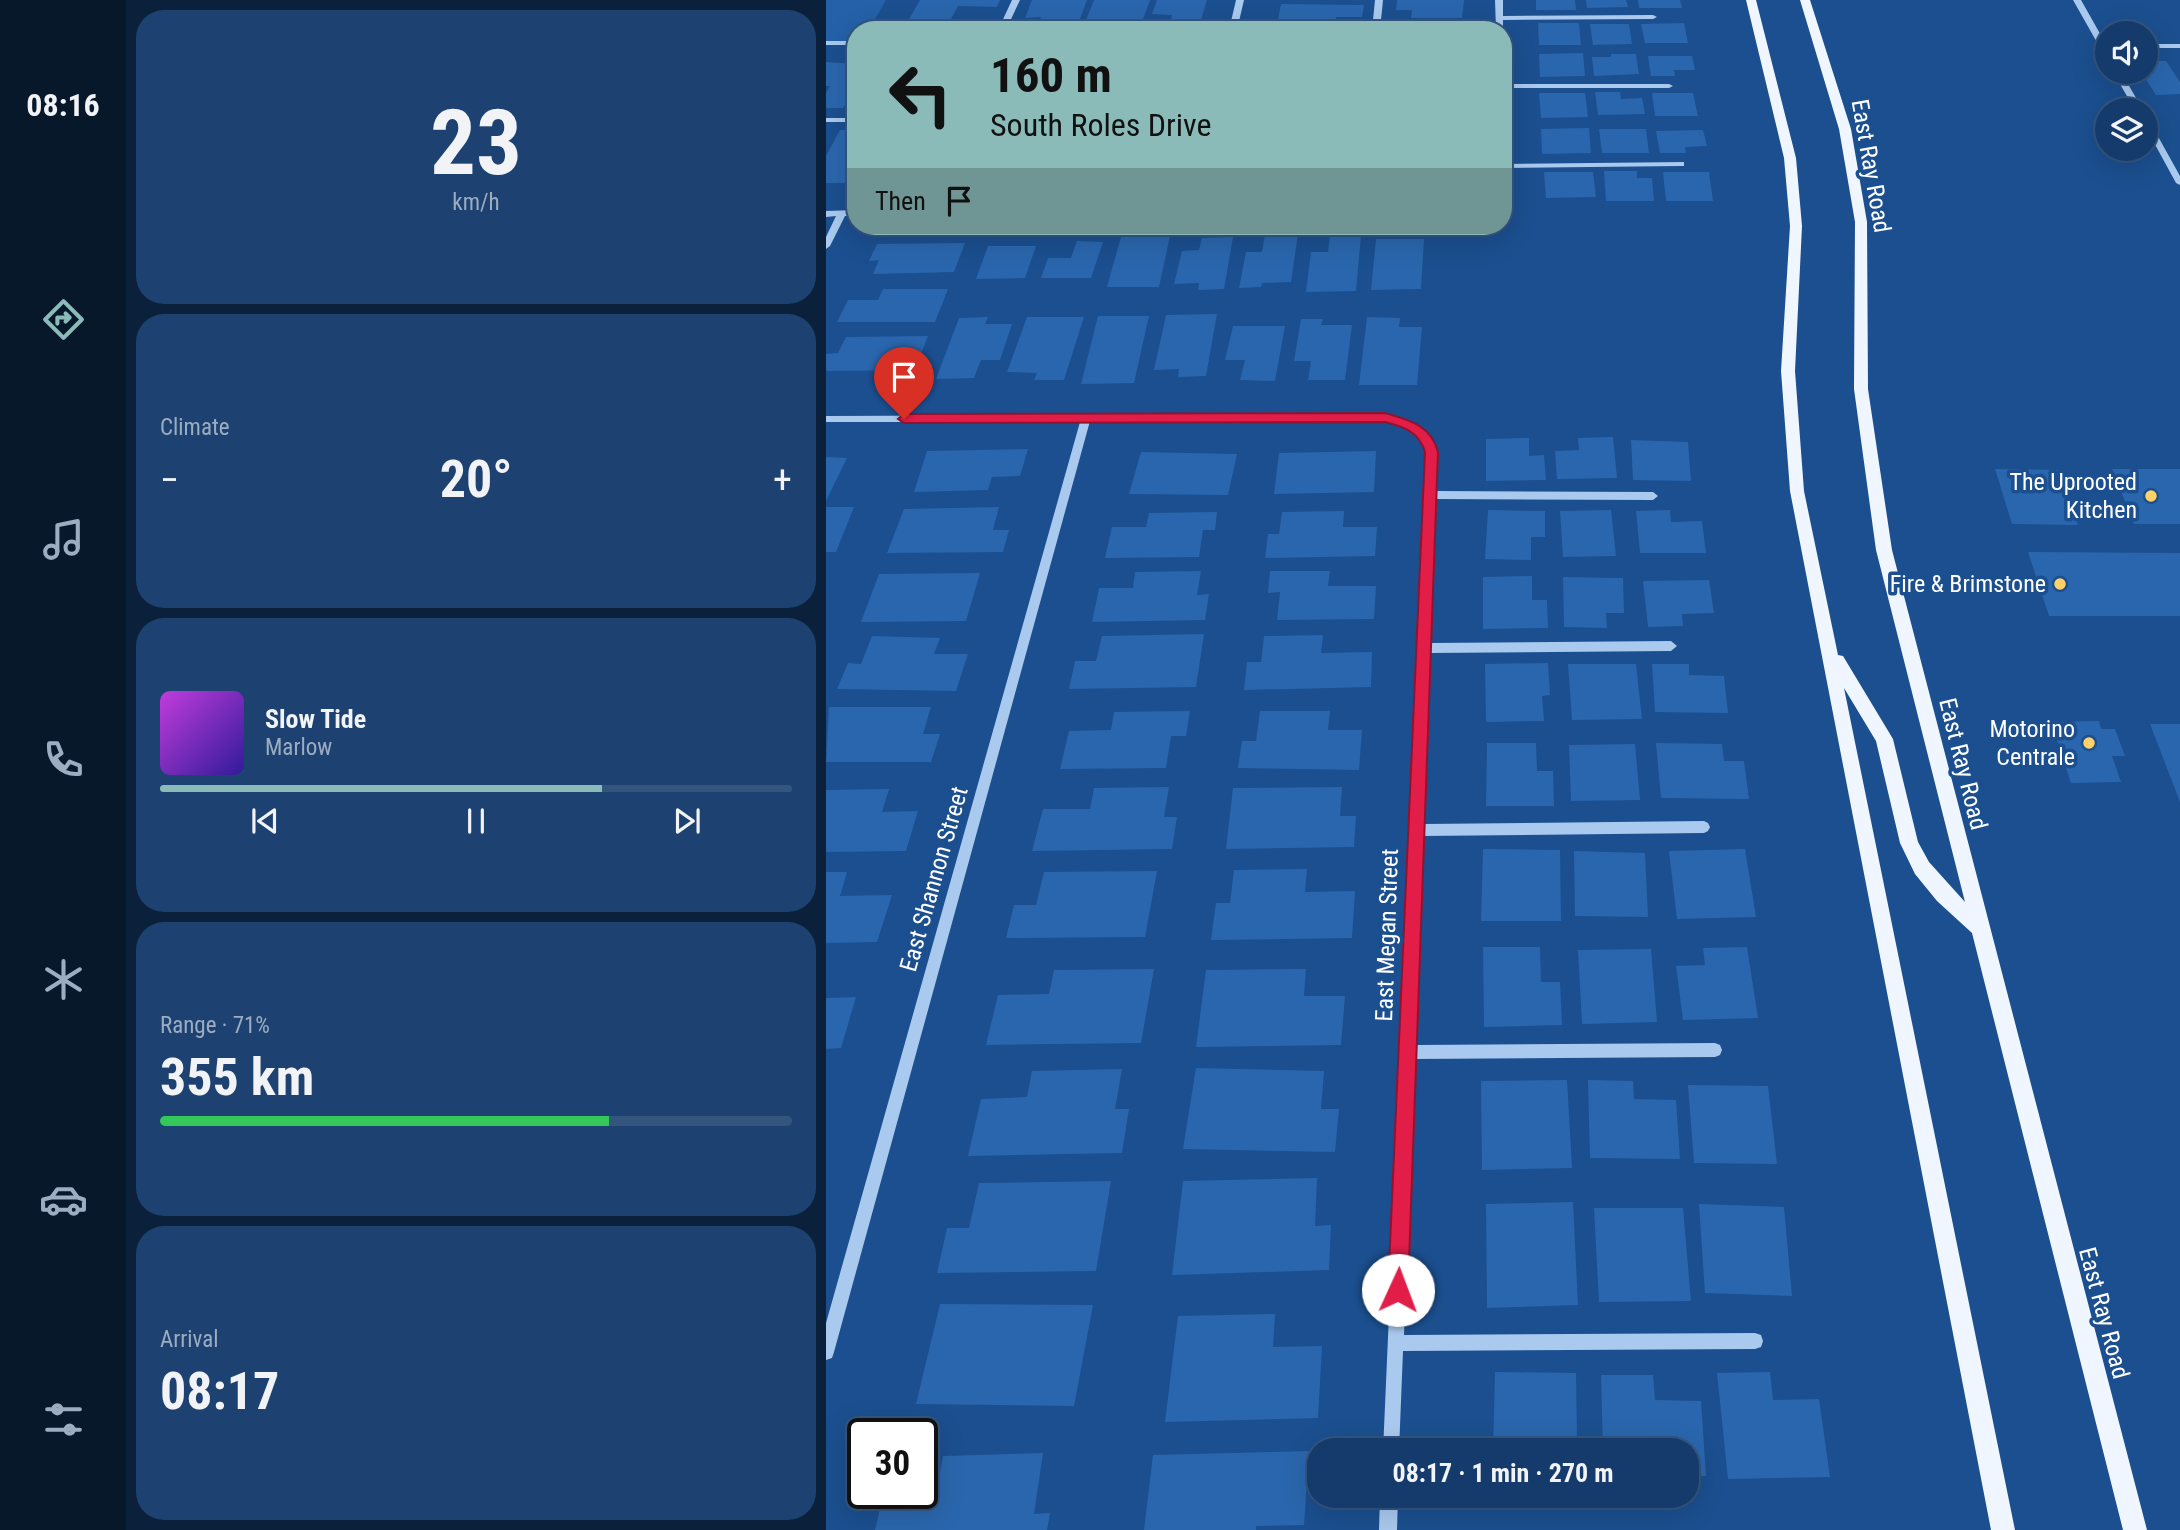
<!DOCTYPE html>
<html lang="en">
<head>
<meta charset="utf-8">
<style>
	body { margin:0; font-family:"Roboto Condensed",sans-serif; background:#1d4271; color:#f1f3f6; height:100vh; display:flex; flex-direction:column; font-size:26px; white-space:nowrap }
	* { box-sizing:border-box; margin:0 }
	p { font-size:23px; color:#9dadc1 }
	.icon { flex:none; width:38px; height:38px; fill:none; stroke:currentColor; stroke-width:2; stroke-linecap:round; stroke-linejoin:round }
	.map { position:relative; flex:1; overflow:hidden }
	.drawer { display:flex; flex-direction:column; gap:10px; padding:10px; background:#0b203b; width:700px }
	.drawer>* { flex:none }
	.top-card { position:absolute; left:21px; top:21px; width:665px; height:214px; border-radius:28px; box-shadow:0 7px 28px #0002,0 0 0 2px #33557e; background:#8bbbb9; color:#111; overflow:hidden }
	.tools { position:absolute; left:1269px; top:21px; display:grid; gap:14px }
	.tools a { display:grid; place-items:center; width:63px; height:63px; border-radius:50%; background:#143b6b; box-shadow:0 7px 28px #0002,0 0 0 2px #33557e; font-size:35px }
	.speed { position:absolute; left:21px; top:1418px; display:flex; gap:14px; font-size:35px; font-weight:700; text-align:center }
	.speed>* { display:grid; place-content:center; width:91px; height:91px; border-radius:50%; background:#143b6b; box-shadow:0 7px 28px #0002,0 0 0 2px #33557e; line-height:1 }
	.speed .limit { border:4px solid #111; border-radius:10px; background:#fff; color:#111 }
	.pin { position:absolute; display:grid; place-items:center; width:60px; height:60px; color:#fff; margin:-72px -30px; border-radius:50% 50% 50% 0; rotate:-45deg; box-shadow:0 0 7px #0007 }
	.pin .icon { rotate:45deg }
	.me { position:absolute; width:77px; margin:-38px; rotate:2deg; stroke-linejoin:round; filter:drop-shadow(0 0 5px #0008) }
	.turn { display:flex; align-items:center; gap:24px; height:147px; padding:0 28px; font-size:32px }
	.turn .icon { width:91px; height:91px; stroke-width:2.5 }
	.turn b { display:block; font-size:49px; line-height:60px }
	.then { display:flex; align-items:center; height:66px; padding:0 28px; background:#0003; gap:14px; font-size:26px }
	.big { font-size:52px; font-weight:700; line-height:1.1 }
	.drawer .widget { flex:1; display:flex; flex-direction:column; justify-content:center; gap:10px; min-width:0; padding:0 24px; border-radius:28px; background:#1d4271 }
	.drawer .dial { align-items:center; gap:0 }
	.dial b { font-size:91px; line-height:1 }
	.song { display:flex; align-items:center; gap:21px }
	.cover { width:84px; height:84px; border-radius:10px; background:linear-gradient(135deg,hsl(290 70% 55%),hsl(250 70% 35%)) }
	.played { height:7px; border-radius:4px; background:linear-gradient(90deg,#8bbbb9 70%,#33557e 70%) }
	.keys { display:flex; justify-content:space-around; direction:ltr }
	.heat { display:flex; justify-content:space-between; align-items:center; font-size:38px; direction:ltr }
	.charge { height:10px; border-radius:5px; background:linear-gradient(90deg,#34c759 71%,#33557e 0) }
	.trip { position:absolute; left:481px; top:1438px; width:392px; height:70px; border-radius:28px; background:#143b6b; box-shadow:0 7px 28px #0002,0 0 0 2px #33557e; font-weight:700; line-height:70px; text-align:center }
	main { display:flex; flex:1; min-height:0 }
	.tab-bar { display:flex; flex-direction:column; width:126px; justify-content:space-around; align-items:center; background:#08182b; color:#9dadc1 }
	.tab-bar .icon { width:49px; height:49px }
	.tab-bar .selected { color:#8bbbb9 }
	.tab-bar b { font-size:32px; color:#f1f3f6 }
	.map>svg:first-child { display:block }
	.green { fill:#2461a8 }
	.building { fill:#2a66ad }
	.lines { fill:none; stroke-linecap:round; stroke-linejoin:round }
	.minor { fill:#a9c9ee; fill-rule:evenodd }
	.major { fill:#f0f6ff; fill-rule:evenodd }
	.route { fill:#e11d48; stroke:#92132f; stroke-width:2 }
	.poi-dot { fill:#ffd166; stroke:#1b4f8f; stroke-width:2.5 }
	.labels { text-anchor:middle; stroke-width:7; stroke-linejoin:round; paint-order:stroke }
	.street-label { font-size:24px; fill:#fff; stroke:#1b4f8f }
	.poi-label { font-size:24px; fill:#fff; stroke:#1b4f8f; text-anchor:end }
</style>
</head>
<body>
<main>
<nav class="tab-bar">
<b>08:16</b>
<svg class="icon selected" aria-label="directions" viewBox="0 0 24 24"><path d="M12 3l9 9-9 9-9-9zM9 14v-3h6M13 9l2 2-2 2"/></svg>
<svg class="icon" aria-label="music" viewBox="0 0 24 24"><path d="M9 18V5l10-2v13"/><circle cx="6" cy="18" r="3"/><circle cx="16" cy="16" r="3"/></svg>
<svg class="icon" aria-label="phone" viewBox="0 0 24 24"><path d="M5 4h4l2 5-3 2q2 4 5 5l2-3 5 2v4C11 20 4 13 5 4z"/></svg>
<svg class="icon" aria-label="climate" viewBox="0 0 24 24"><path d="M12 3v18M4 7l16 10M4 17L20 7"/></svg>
<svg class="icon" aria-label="car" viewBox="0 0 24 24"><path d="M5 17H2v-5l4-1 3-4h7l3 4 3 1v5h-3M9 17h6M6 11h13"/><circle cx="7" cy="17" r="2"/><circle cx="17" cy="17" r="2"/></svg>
<svg class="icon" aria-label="filters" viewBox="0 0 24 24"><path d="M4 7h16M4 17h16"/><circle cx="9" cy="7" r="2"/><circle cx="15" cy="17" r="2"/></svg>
</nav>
<section class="drawer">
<div class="widget dial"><b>23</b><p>km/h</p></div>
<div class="widget"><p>Climate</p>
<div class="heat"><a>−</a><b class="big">20°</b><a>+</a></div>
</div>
<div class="widget">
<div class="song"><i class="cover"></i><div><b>Slow Tide</b><p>Marlow</p></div></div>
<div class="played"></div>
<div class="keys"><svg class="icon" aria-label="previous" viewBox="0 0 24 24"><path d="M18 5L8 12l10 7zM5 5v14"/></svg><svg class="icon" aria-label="pause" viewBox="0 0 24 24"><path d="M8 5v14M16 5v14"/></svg><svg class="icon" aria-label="next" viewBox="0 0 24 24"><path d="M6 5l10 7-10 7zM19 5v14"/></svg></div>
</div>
<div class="widget"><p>Range · 71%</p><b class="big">355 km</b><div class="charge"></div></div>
<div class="widget"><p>Arrival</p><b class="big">08:17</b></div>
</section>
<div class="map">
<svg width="1354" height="1530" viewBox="0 0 1354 1530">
	<rect width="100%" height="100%" fill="#1b4f8f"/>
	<path class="green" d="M0 0H60L43 30H30V43H0Z"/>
	<path class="building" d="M94 0H174L171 7 132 6 124 21H82Z
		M206 0H261L254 19 214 20 215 17 199 18Z
		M268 0H324L317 19 260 20Z
		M331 0H381L375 20H345L346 15 326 14Z
		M571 0H638L636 18H585L586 10H570Z
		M710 0H749L750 10H710Z
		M760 0H800L802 7 761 8Z
		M812 0H854L856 8H813Z
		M455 4 538 5 536 17H510L508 30H450Z
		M569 23H640V30H568Z
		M712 23H753L755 45H713Z
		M858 23 862 43H819L815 24Z
		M764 24H803L806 44 767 45Z
		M757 53 759 76 714 77 713 54Z
		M785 54H810L813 74 768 76 766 57H785Z
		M822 56H866L869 70H848L849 76H825Z
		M1320 61H1340L1354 82V94L1330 95 1316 73H1323Z
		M0 62 30 64V88L17 108H0V93L4 86H0Z
		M769 92H794L795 99 816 98 819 114 772 115Z
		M713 93H759L762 117 715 118Z
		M826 93H867L872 116H829Z
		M763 128 765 153 716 154 715 129Z
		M773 129H820L823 153H776Z
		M14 130H30V183H0V156Z
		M877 130 881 146 859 147 860 153H834L830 131Z
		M778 171H811V178H826L828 201H780Z
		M718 172H767L770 197 720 198Z
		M837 172H883L887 201H840Z
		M439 234H472L465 282 436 283 435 287 413 288 420 252H436Z
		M504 235H535L530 291 480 292 485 252H502Z
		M344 236 333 287H281L295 237Z
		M407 237 398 289 372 290 373 283 348 284 356 251 373 250 376 238Z
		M550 239H598L595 289 545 290Z
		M251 241 277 242 265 278H215L222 258H245Z
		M139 243 128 272 47 274 53 260 43 261 51 244Z
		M162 246H210L199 278 150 279Z
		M57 289H122L109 322H11L22 300H52Z
		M391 314 380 376 352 377 353 369 328 370 340 315Z
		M272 316H323L308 383 255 384Z
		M162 317 159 324H186L174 360H155L148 378 110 379 133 318Z
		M201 317H258L238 380H208L211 373 181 372Z
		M541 317 574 318 573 327H596L591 385H533Z
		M475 319H497L495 325H526L519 380H482L485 361H468Z
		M407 326H459L449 381 414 380 419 360H399Z
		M102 336 89 370 0 371V354L12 353 20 337Z
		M787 437 791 478 731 479 729 451 753 450 752 438Z
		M703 438V456L718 455 720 480 660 481V439Z
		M805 440 862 442 865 481 807 480Z
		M202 449 194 476 166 477 162 490 88 492 101 451Z
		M550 451 548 492 448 494 453 453Z
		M315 452 411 454 402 495 303 494Z
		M0 457 21 458 0 501Z
		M1169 469 1233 470 1252 525 1186 524Z
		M1286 469H1354V524H1308Z
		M0 507H28L10 552H0Z
		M173 507 167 530H183L177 552 61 553 78 509Z
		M662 510 719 511V537H705V560L659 559Z
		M785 510 790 556 737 557 734 511Z
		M844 510 845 522 876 521 880 553H814L810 511Z
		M518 511 517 527H551L549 556 439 558 442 534H453L456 512Z
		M391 512 389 530H377L373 557 279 558 286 527H320L323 513Z
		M1202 552 1354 553V616H1223Z
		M375 571 371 595 383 594 379 620 266 622 273 588H307L309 572Z
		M444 571H504L502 586H550L548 619 451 620 454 592 442 593Z
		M154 573 140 621 35 622 53 574Z
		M706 576V600H721L722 628 657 629V577Z
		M737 577 797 578 798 613H780L781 628 738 627Z
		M883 580 888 613 856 614 857 626 822 627 817 581Z
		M378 634 370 687 243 689 249 661H270L276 636Z
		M497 635 495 653 546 652 545 687 418 690 421 662H435L438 636Z
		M46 636 114 638 108 654H142L130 691 11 689 22 663 35 664Z
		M722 663 724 695 716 696 718 721 660 722 659 664Z
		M742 664H810L816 719 746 720Z
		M826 664H863V675L898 676 902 713 829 712Z
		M3 707H105L97 734H114L105 762H0Z
		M364 711 360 736H345L340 768 234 769 243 731 285 730 288 712Z
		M434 711H504L502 730H536L533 770 412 768 416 741H430Z
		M1273 721 1275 729H1289L1299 756H1286L1295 782 1245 783 1225 722Z
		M1324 724H1354V802Z
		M661 743H710L711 771H727L728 806H660Z
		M830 743 896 744 898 761H918L923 799 835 798Z
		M809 744 814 800 745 801 743 745Z
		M343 787 338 817H351L346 849 206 851 217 809H264L268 788Z
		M516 787 514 816H530L528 847 400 849 407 788Z
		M63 789 56 812 92 811 80 851 0 852V790Z
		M657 849 734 850 735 921H655Z
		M919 849 930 917 851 919 843 851Z
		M748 851 819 853 822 917 749 916Z
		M481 869 479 892 529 891 526 938 385 940 390 903H404L408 870Z
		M331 871 319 937 180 938 188 905H210L218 872Z
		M0 872H21L14 896 66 895 51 942 0 943Z
		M657 947H714L715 982H734L736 1025 658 1027Z
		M921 947 932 1018 857 1020 850 966 879 965 877 948Z
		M825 949 831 1022 756 1024 752 950Z
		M328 969 315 1043 160 1045 172 995 223 994 228 970Z
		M480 969 478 996H519L515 1045 370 1047 380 970Z
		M30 997 15 1048 0 1049V998Z
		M370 1068 498 1071 495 1109H513L509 1152 357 1149Z
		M296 1069 289 1109H303L296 1153 142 1156 155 1099 201 1097 206 1071Z
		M741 1080 746 1168 656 1170 655 1081Z
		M762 1080 807 1081 808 1099 850 1100 854 1159 764 1158Z
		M862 1085 942 1086 951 1164 868 1163Z
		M491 1178 489 1226 505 1225 503 1270 346 1275 357 1181Z
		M285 1181 270 1271 111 1273 121 1228H143L153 1183Z
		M747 1202 752 1305 661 1308 660 1204Z
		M873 1204 958 1207 966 1296 879 1293Z
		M768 1208H857L865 1301 773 1302Z
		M114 1304 267 1305 248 1406 90 1404Z
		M449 1314 447 1347 496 1346 492 1418 339 1422 352 1316Z
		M669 1372 750 1373 751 1437H728V1451H667Z
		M944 1372 947 1400 993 1399 1004 1477 902 1479 891 1373Z
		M775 1375H827L829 1400 875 1401 880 1476H861V1451H777Z
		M483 1451 478 1525 430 1526V1530H318L327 1455Z
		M217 1453 208 1514 224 1513 221 1530H49L57 1496 110 1494 117 1456Z"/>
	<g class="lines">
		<path class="minor" d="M186 0H194L180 30H172Z
			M410 0H418L411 30H403Z
			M549 0H557L554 30H546Z
			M669 0H677V16L827 15 831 17 827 19 677 20V31L670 30Z
			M1247 0H1255L1281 46V55L1277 53Z
			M0 41H30V45H0Z
			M1320 44H1354V48H1320Z
			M1287 72H1295L1317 110H1309Z
			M677 84H843L847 86 843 88H677Z
			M0 118H30V122H0Z
			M1320 120 1324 122 1354 176V185L1350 183 1320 128Z
			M858 162V166H855L677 168V164Z
			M30 210V216H19L4 246 0 249V237L10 216 0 217V211Z
			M559 414C611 425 611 442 609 491L827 492 832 496 827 500 609 499 604 643 845 641 851 646 845 651 603 653 597 824 878 821 882 823 884 827 882 831 878 833 596 836 589 1045 889 1043 894 1045 896 1050 894 1055 889 1057 588 1059 578 1335 929 1333 935 1335 937 1341 935 1347 929 1349 577 1351 573 1451H557L599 495C600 454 607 431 559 420L264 421 8 1352 6 1358 0 1360V1323L254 422H0V416Z
			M554 1496H572L571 1530H553Z"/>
		<path class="major" d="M920 0H930L970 158 976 226 969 371 978 491 1012 655 1017 656 1067 739 1092 842 1103 862 1139 902 1050 550 1028 389 1029 222 1013 129 974 0H984L1025 129 1041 222 1042 389 1066 550 1321 1530H1297L1146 933 1111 901 1089 874 1074 843 1050 741 1018 688 1189 1530H1165L964 491 955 371 964 226 958 158Z"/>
	</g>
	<path class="route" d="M559 413C583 420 605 425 612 452L582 1290 579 1297 572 1300 565 1297 562 1290 599 452C593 431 577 427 559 422L78 423 72 419 78 414Z"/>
	<g class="poi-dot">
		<circle cx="1325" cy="496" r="7"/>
		<circle cx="1234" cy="584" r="7"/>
		<circle cx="1263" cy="743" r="7"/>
	</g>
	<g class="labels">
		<g class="street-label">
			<text transform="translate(1045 166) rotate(80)" y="8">East Ray Road</text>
			<text transform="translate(1137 764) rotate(76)" y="8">East Ray Road</text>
			<text transform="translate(108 879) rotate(-74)" y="8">East Shannon Street</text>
			<text transform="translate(561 935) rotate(-88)" y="8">East Megan Street</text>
			<text transform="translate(1278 1313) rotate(75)" y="8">East Ray Road</text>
		</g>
		<g class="poi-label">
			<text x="1311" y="490">The Uprooted<tspan x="1311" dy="28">Kitchen</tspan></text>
			<text x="1220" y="592">Fire &amp; Brimstone</text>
			<text x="1249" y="737">Motorino<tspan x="1249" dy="28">Centrale</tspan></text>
		</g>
	</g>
</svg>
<div class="tools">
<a><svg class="icon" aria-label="sound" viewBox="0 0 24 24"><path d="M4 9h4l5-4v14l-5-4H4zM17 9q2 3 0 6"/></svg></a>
<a><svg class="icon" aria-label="layers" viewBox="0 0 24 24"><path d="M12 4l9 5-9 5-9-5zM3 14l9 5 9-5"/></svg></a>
</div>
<div class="speed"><div class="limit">30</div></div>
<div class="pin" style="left:78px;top:419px;background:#d93025"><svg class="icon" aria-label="arrive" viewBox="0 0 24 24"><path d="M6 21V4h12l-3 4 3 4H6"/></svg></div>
<svg class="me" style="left:572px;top:1290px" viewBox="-20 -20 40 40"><circle r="19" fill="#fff"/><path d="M0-13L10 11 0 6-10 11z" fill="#e11d48"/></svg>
<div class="trip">08:17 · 1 min · 270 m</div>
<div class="top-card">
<div class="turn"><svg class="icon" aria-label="left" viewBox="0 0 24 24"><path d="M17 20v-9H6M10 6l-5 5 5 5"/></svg><div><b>160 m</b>South Roles Drive</div></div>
<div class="then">Then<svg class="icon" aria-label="arrive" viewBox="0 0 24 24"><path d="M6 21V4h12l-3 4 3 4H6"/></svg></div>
</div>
</div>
</main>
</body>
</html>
